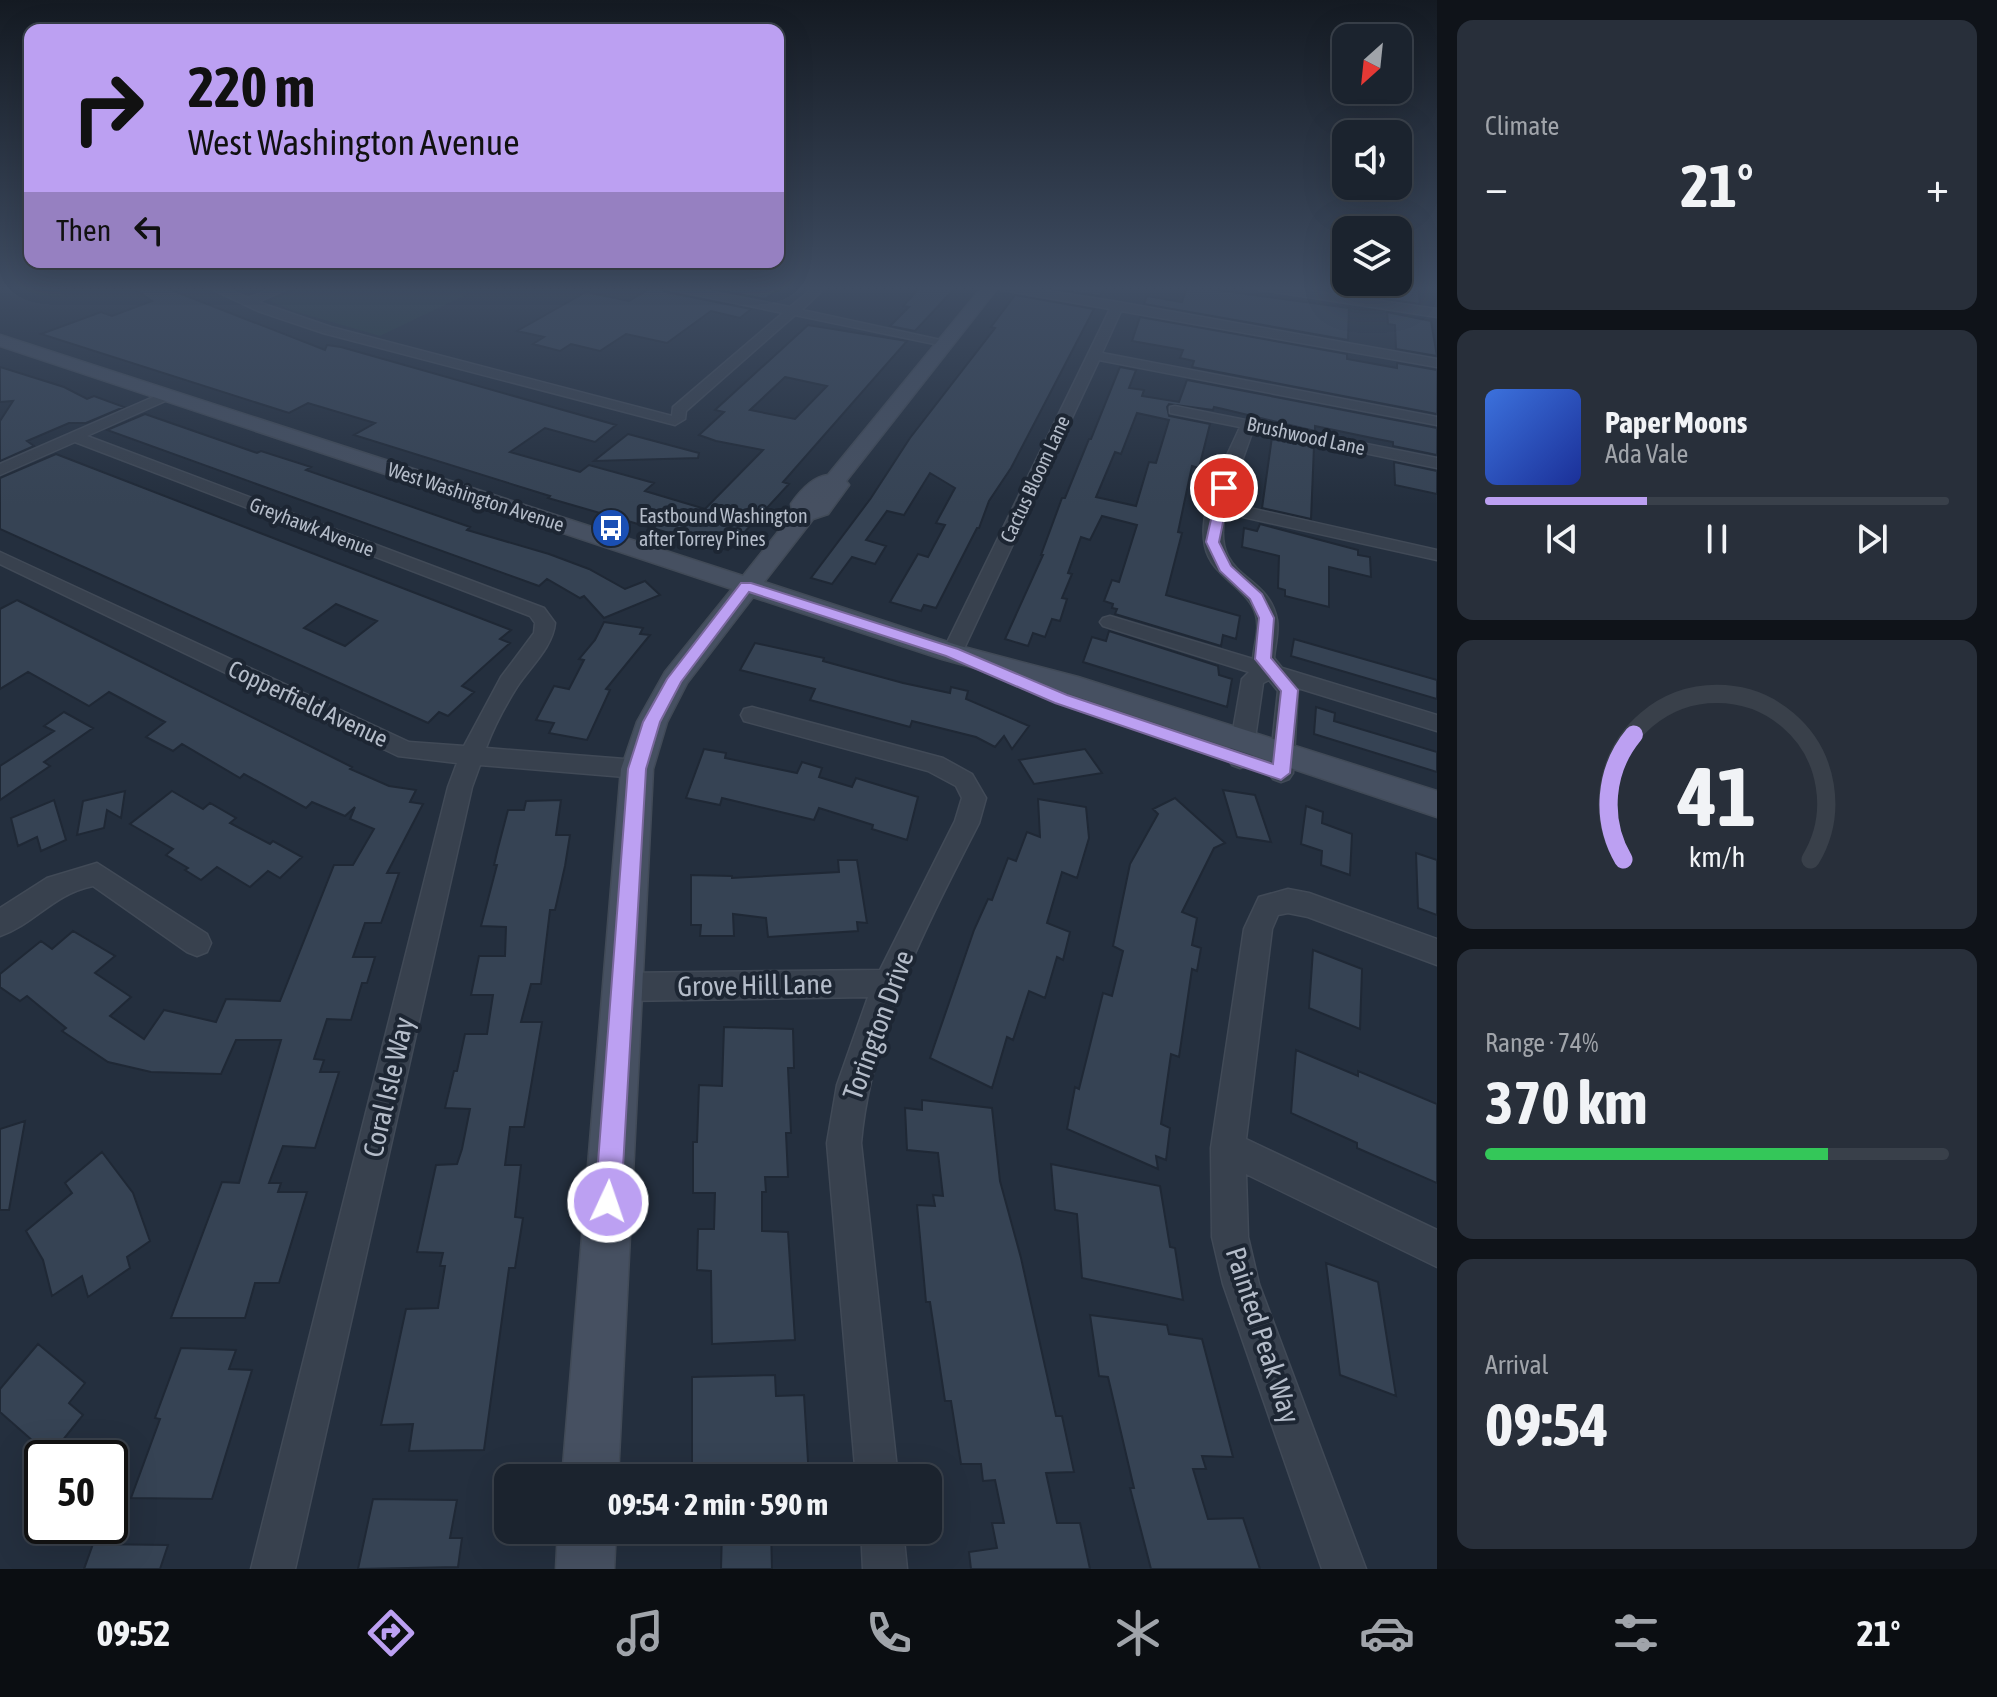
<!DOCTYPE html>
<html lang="en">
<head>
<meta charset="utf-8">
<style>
	body { margin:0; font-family:"Asap Condensed",sans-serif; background:#282f3a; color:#f1f3f6; height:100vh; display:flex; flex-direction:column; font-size:30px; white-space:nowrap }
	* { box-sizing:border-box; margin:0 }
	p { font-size:26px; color:#a0a4aa }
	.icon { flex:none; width:44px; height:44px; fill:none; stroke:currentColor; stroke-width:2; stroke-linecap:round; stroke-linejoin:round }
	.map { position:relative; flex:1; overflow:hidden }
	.side { display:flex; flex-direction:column; gap:20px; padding:20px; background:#0f1319; width:560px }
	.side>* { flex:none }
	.banner { position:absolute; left:24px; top:24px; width:760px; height:244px; border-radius:16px; box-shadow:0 8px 32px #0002,0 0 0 2px #39404a; background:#bca0f2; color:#111; overflow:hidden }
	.needle { width:52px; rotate:207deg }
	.tools { position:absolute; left:1332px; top:24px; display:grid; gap:16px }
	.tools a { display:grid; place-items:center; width:80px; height:80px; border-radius:16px; background:#1b232e; box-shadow:0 8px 32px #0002,0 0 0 2px #39404a; font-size:40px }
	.speed { position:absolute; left:24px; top:1440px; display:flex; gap:16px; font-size:40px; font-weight:700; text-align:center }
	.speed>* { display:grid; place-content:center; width:104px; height:104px; border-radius:50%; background:#1b232e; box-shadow:0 8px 32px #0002,0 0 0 2px #39404a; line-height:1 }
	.speed .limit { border:4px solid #111; border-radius:12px; background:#fff; color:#111 }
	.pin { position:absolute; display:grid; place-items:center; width:68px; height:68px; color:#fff; margin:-34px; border:4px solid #fff; border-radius:50%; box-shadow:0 2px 8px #0007 }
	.me { position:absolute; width:88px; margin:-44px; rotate:3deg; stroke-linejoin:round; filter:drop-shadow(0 0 6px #0008) }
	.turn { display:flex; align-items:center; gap:28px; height:168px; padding:0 32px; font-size:36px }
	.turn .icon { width:104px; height:104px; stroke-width:2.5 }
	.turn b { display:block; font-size:56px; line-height:68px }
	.then { display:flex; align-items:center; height:76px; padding:0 32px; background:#0003; gap:16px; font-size:30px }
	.big { font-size:60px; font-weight:700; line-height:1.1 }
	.side .widget { flex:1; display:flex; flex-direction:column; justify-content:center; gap:12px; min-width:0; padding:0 28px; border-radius:16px; background:#282f3a }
	.side .dial { align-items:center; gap:0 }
	.dial svg { height:208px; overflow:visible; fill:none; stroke:#39404a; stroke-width:7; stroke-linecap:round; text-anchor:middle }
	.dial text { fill:#f1f3f6; stroke:none }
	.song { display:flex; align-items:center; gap:24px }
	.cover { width:96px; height:96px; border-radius:12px; background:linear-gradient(135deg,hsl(220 70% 55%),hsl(230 70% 35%)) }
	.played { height:8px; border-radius:4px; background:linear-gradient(90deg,#bca0f2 35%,#39404a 35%) }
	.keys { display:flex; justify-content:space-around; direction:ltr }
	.heat { display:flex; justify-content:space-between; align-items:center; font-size:44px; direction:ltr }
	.charge { height:12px; border-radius:6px; background:linear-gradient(90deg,#34c759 74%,#39404a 0) }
	.trip { position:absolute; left:494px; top:1464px; width:448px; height:80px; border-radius:16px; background:#1b232e; box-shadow:0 8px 32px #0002,0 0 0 2px #39404a; font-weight:700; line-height:80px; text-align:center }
	.dock { display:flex; height:128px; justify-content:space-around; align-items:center; background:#0b0e12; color:#a0a4aa }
	.dock .icon { width:56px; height:56px }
	.dock .current { color:#bca0f2 }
	.dock b { font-size:36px; color:#f1f3f6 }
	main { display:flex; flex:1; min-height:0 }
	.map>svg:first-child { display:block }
	.green { fill:#263c3f }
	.building { fill:#364354; stroke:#1f2835; stroke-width:2; fill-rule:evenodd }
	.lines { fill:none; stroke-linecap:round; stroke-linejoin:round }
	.street-casing { stroke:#414a57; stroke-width:3 }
	.secondary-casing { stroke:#414a57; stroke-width:3 }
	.street { fill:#38414e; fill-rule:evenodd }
	.secondary { fill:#465061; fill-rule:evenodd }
	.route { fill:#bca0f2; stroke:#7a689d; stroke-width:2 }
	.labels { text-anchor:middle; stroke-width:8; stroke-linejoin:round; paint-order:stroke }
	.far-street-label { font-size:20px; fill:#b4bcc9; stroke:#1d2633 }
	.far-poi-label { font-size:20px; fill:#b4bcc9; stroke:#1d2633; text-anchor:start }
	.street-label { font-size:24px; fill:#b4bcc9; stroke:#1d2633 }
	.near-street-label { font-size:28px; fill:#b4bcc9; stroke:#1d2633 }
</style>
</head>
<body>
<main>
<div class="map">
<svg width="1437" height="1569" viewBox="0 0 1437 1569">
	<rect width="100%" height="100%" fill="#242f3e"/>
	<path class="green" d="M306 286H484L380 336 297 312 270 301Z"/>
	<path class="building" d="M130 286H161L325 350 327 345 341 347 616 425 595 442 545 428 510 452 580 472 589 465 654 483 645 491 705 509 763 450 716 441 699 435 724 412 715 410 808 325 907 341 783 482 789 484 728 550 548 498 550 496 354 435 375 423 308 403 289 413 41 334 101 312 112 316 152 301ZM785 377 827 386 795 419 750 410Z
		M654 286 666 292 751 309 740 318 711 311 667 343 626 334 600 351 571 344 560 351 533 344 544 337 517 331 586 292 629 301Z
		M695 286H784L765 299Z
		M921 286H957L915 331 890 326 909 307 903 306Z
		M1031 286H1106L1100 296Z
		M1187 286 1349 308 1348 340 1144 304 1147 296 1182 302Z
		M1396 286H1418L1420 304 1385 299 1388 292 1397 293Z
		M1015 295 1094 309 1011 468 989 501 979 528H977L936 608 924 605 921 611 890 602 918 554 928 557 945 525 936 523 955 488 930 473 904 515 887 511 866 540 886 546 875 564 852 557 832 584 811 578 871 498 910 438 995 328 991 327Z
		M1387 312 1431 321 1437 356 1396 349 1395 325 1388 324Z
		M1140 317 1347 354V359L1397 368V363L1437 370V414L1192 367 1194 361 1180 358 1183 350 1132 341Z
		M0 367 64 387 87 399 94 396 124 407 86 423H69L27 441 34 446 0 461V421L13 401 0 402Z
		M1120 367 1136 370 1129 388 1144 390 1142 396 1179 402 1187 380 1437 428V455L1393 446V442L1377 439 1315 426V431L1223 409 1214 407 1213 410 1169 404 1167 407 1169 416 1210 424 1199 468 1192 466 1178 532 1182 533 1166 595 1240 616 1236 639 1223 635 1221 646 1115 614 1117 609 1112 608 1113 604 1104 601 1112 580 1119 582 1137 525 1102 516 1090 540 1081 537 1068 573 1072 574 1062 598 1067 599 1060 621 1052 619 1045 637 1033 633 1028 646 1005 639 1043 555H1041L1062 498H1065L1089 439H1091ZM1137 413 1169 420 1156 463 1149 462 1136 506 1096 497 1115 452 1121 454Z
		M145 414 257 453 261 451 311 467 306 470 470 527 467 530 549 554 589 569 625 589 645 581 660 595 604 618 584 596 580 598 547 579 539 586 107 430Z
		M628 434 699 453 698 458 594 461Z
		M1272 437 1314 446 1311 519 1262 508Z
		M56 454 511 630 500 639 510 643 462 686 474 692 448 716 439 712 428 723 0 529V478ZM336 604 377 621 345 646 304 628Z
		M1394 462 1437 471V494L1395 485Z
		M1260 524 1358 550V555L1370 557 1371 577 1329 567V607L1285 596V590L1278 588 1279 556 1242 547 1244 528 1257 531Z
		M17 600 352 767 350 769 389 786 416 790 410 802 423 804 387 873H399L381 923H365L353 957H375L367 983H362L351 1020 327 1019 314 1059 324 1060 320 1072H339L315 1148 283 1146 269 1183H281L278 1192H307L279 1283H255L245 1318H171L222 1182 239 1183 281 1040H236L221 1074 151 1072 108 1062 62 1031 66 1028 27 996 20 1001 0 987V974L41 941 52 949 73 931 115 956 95 973 131 997 110 1016 144 1039 164 1010 216 1022 226 999 280 1001 334 865H353L374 829 350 819 355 807 345 816 312 802 306 808 244 774 240 778 182 744 173 751 146 737 165 722 109 692 89 706 28 672 0 689V609Z
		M604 622 643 628 640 634 650 635 606 689 610 690 587 740 549 733 554 723 536 720 554 686 569 689 584 660 579 659 595 640Z
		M1109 631 1218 666 1219 675 1232 679 1227 707 1083 662 1092 637 1106 641Z
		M1294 639 1437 680V699L1291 656Z
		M755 643 824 658 823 661 903 683 950 693 951 687 968 691 966 699 1029 726 1012 749 1004 736 995 747 976 737 912 721 910 727 810 700 815 689 740 670Z
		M1316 707 1335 713 1334 721 1437 752V772L1314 734Z
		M64 712 93 728 44 762 50 766 0 800V766L54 731 44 726Z
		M704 749 726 753 725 758 797 773 802 762 822 768 819 777 852 787 856 778 918 797 907 840 872 829 873 825 819 808 814 820 722 798 720 805 686 798Z
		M1085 749 1102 773 1034 784 1019 760Z
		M1223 790 1255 795 1271 842 1237 837Z
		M125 791 121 818 107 810 104 828 77 835 83 801Z
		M172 791 203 809 210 803 236 818 230 823 270 844 273 841 302 857 280 878 268 871 250 887 217 867 201 880 185 870 188 868 166 855 173 849 130 824Z
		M1175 798 1225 843 1214 848 1182 912 1197 918 1192 945 1201 948 1197 971 1192 969 1179 1057 1171 1054 1161 1124 1170 1128 1166 1160 1156 1156 1158 1169 1067 1129 1075 1087 1079 1089 1103 993 1112 996 1123 951 1113 946 1130 864 1158 814 1153 809Z
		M1038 799 1086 807 1089 838 1077 878 1062 872 1047 923 1070 932 1063 960 1057 957 1045 998 1029 991 1013 1040 1007 1037 992 1088 930 1058 974 930 988 899 992 900 1008 858 1016 861 1027 832 1040 837Z
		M54 800 66 840 41 851 37 837 18 846 11 818Z
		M561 800 556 835H570L565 866 555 910H550L541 984H531L521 1022H542L524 1127H510L505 1165H521L515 1217 523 1218 515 1268H509L484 1450 409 1451 413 1424 381 1425 406 1309 438 1308 445 1266H440L443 1253 417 1252 436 1165 457 1164 462 1149 470 1109 445 1108 454 1071H457L465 1034H487L493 995H471L479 956H505L506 927 481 926 497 865H494L498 848 508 810H524L526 801Z
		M1306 806 1323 812 1322 823 1352 834 1350 875 1321 865 1322 851 1301 844Z
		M1416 853 1437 860V915L1418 908Z
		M838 860H857L867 923 857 922 858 931 768 937 766 918 733 914 734 936H700L701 925H691V875L732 876V878L839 872Z
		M1313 950 1362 969 1360 1029 1309 1008Z
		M724 1027 793 1029 794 1068H788L791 1133H786L788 1177H765L766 1192H762V1231L788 1232 795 1340 712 1344 711 1271 697 1270 698 1229H714L715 1193H693V1142H697L699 1085 722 1086Z
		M1296 1050 1358 1076V1071L1437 1104V1183L1357 1148V1143L1291 1113Z
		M922 1100 992 1108 1000 1181 1021 1258 1056 1416H1062L1074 1472 1046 1473 1057 1523H1080L1090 1569H971L969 1552 997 1548 992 1523H1004L995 1480 983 1481 981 1464H961L951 1401H945L930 1302H926L917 1205 935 1206 933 1195 943 1196 938 1153 907 1150 905 1108 922 1110Z
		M25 1121 9 1210H0V1129Z
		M102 1152 133 1193 150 1241 127 1257 130 1268 88 1297 82 1276 52 1296 43 1260 26 1231 72 1193 65 1183Z
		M1051 1164 1160 1186 1170 1247 1175 1248 1183 1300 1082 1278 1077 1214 1055 1210Z
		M1326 1263 1378 1282 1396 1396 1340 1375Z
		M1090 1315 1167 1325 1169 1334 1202 1339 1233 1457 1202 1456 1206 1469H1193L1208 1519 1243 1518 1260 1569H1151L1130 1488H1134L1108 1377 1099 1376Z
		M38 1344 85 1383 69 1403 83 1415 50 1456 0 1412V1389Z
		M181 1348 236 1350 229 1369 252 1370 212 1499 131 1498 160 1419 155 1418Z
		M775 1375 776 1396 804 1395 809 1478H692V1377Z
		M373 1499 457 1500 450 1538H462L458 1567 358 1569Z
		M722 1530H771L772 1569H721Z
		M93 1544 168 1545 160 1569H84Z"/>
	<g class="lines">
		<defs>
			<path id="street" d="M205 286H220L248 298 280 286H294L258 302 331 327 672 416 673 407 783 313 667 289 662 286H682L790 307 816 286H827L802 310 950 342 944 346 795 315 686 411 685 419 675 425 323 333 258 311Z
				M992 286H1014L1118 302 1437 359V367L1121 311 1102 353 1437 417V425L1099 360 962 653 952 660 945 658 942 653 1110 309 997 289Z
				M1249 286H1275L1437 309V317L1255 289Z
				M167 391 172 392V398L87 436 544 608 555 623C553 647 530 667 517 687 505 706 494 726 486 748L637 760 645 763 649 769 645 775 637 778 480 765 472 787 295 1569H251L448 787 457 763 398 756 0 564V552L409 742 464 746 501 677 534 633 535 623 530 616 75 442 0 475V464Z
				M1175 406 1437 458V468L1253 430 1227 503 1437 550V560L1225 513C1211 582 1268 570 1277 620 1279 632 1275 646 1274 658L1282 668 1437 715V731L1298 688 1293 773 1289 779 1281 782 1273 779 1269 773 1278 691 1269 680 1263 683 1252 759 1248 765 1240 768 1232 765 1228 759 1242 679 1249 672 1103 626 1100 622 1103 618 1110 616 1253 659C1254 645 1260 629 1256 615 1248 587 1211 577 1205 546 1197 508 1225 462 1240 427L1170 413V407Z
				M752 707 943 758 972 774 986 798 979 823C928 923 871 1029 861 1143L898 1478H856L827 1143 837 1085 868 997 622 1001 612 997 607 987 612 977 622 973 880 970 955 821 962 798 956 786 928 771 744 721 741 715 744 709Z
				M97 863 207 934 211 943 207 952 197 956 187 952 93 886C53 894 35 924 0 936V908L47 878Z
				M1288 889 1309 893 1437 939V965L1308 917 1288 913 1278 915 1272 929 1246 1139 1437 1230V1267L1246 1174 1248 1237 1259 1284 1366 1569H1322L1223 1284 1212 1237 1211 1148 1244 929 1259 897Z
				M861 1530H903L907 1569H863Z"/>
			<path id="secondary" d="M983 286H999L846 481 849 485 828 514 813 519 764 582 960 646 1078 677 1437 791V817L1060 691 942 659 753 597 687 683 667 722 653 769 618 1478H562L621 769 637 722 665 672 732 589 0 346V335L743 576 793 513 791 504C800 491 812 477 828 475Z
				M558 1530H616L614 1569H556Z"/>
		</defs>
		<use href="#street" class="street-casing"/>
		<use href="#secondary" class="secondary-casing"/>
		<use href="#street" class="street"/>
		<use href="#secondary" class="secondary"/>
	</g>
	<linearGradient id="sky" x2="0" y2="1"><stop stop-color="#141a22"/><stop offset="0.57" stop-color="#3f4d63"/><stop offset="1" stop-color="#3f4d63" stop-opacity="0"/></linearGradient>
	<rect width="1437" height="505" fill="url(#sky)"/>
	<path class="route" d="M1224 484 1230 488 1219 542 1231 566 1262 594 1274 618 1271 658 1298 690 1290 773 1281 780 1055 703 946 656 749 592 681 682 660 722 646 769 621 1202 617 1211 608 1215 599 1211 595 1202 628 769 643 722 667 679 741 583H751L958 649 1067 695 1273 764 1281 691 1255 659 1259 618 1250 599 1220 571 1206 542 1218 488Z"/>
	<defs>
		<symbol id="bus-disc" viewBox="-11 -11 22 22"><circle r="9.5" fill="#1a4fb4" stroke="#1d2633"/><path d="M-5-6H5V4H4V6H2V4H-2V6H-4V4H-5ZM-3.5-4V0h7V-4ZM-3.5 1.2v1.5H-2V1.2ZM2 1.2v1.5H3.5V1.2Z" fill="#fff"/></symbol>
	</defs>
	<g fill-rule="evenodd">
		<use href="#bus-disc" x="589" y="506" width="44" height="44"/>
	</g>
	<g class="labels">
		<g class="far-street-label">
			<text transform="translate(1306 436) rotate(12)" y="7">Brushwood Lane</text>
			<text transform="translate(1035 479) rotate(-65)" y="7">Cactus Bloom Lane</text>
			<text transform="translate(476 497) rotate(18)" y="7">West Washington Avenue</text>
			<text transform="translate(312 527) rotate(21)" y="7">Greyhawk Avenue</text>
		</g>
		<g class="far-poi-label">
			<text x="639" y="523">Eastbound Washington<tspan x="639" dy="23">after Torrey Pines</tspan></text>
		</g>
		<g class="street-label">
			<text transform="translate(308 704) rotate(25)" y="8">Copperfield Avenue</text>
		</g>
		<g class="near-street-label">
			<text transform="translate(755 985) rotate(-1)" y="10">Grove Hill Lane</text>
			<text transform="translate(878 1025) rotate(-70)" y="10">Torington Drive</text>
			<text transform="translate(388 1087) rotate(-77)" y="10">Coral Isle Way</text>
			<text transform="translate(1263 1335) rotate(72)" y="10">Painted Peak Way</text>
		</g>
	</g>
</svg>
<div class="tools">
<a><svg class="needle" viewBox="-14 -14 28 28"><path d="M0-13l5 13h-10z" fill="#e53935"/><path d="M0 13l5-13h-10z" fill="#a0a4aa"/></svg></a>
<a><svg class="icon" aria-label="sound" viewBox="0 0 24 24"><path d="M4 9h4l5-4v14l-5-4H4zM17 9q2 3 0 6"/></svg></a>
<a><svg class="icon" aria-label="layers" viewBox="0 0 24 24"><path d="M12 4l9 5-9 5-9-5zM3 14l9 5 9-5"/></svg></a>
</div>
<div class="speed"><div class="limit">50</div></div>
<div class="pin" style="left:1224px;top:488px;background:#d93025"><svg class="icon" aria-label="arrive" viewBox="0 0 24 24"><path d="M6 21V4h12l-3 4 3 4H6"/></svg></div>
<svg class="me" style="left:608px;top:1202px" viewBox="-20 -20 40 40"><circle r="17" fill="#bca0f2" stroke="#fff" stroke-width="3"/><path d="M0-11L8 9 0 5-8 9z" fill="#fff"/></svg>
<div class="trip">09:54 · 2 min · 590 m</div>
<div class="banner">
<div class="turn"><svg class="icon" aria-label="right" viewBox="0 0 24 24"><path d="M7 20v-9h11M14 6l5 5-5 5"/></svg><div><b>220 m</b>West Washington Avenue</div></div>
<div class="then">Then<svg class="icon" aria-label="left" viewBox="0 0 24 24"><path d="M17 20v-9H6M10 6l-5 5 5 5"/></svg></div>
</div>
</div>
<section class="side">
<div class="widget"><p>Climate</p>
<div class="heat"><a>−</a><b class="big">21°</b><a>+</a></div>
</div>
<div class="widget">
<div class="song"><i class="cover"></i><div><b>Paper Moons</b><p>Ada Vale</p></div></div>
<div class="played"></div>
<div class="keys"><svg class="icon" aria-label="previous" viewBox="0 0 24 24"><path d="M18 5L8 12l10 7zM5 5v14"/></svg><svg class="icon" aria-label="pause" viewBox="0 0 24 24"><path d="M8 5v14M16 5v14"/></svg><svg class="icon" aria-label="next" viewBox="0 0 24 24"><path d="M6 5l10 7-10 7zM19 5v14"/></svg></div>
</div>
<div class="widget dial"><svg viewBox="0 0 100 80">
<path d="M14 69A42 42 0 1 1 86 69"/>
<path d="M14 69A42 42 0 0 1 18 21" stroke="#bca0f2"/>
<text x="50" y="56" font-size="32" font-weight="700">41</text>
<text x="50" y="72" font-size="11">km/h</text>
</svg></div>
<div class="widget"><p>Range · 74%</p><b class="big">370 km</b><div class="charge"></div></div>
<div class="widget"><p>Arrival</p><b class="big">09:54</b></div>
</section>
</main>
<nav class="dock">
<b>09:52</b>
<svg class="icon current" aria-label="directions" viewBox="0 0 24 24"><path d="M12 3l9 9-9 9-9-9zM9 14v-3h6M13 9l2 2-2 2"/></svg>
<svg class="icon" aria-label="music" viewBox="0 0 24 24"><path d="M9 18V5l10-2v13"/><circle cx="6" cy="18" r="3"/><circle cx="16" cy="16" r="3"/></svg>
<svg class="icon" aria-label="phone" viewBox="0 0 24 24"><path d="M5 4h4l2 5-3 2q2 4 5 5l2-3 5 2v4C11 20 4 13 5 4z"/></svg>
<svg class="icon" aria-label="climate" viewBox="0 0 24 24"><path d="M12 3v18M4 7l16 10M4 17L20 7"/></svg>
<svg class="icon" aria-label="car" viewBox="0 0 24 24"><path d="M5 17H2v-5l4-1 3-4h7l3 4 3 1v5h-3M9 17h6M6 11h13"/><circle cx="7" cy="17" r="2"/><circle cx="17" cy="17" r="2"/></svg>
<svg class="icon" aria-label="filters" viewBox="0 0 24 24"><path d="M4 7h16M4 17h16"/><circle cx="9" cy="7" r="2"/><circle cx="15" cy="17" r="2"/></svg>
<b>21°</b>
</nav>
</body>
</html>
